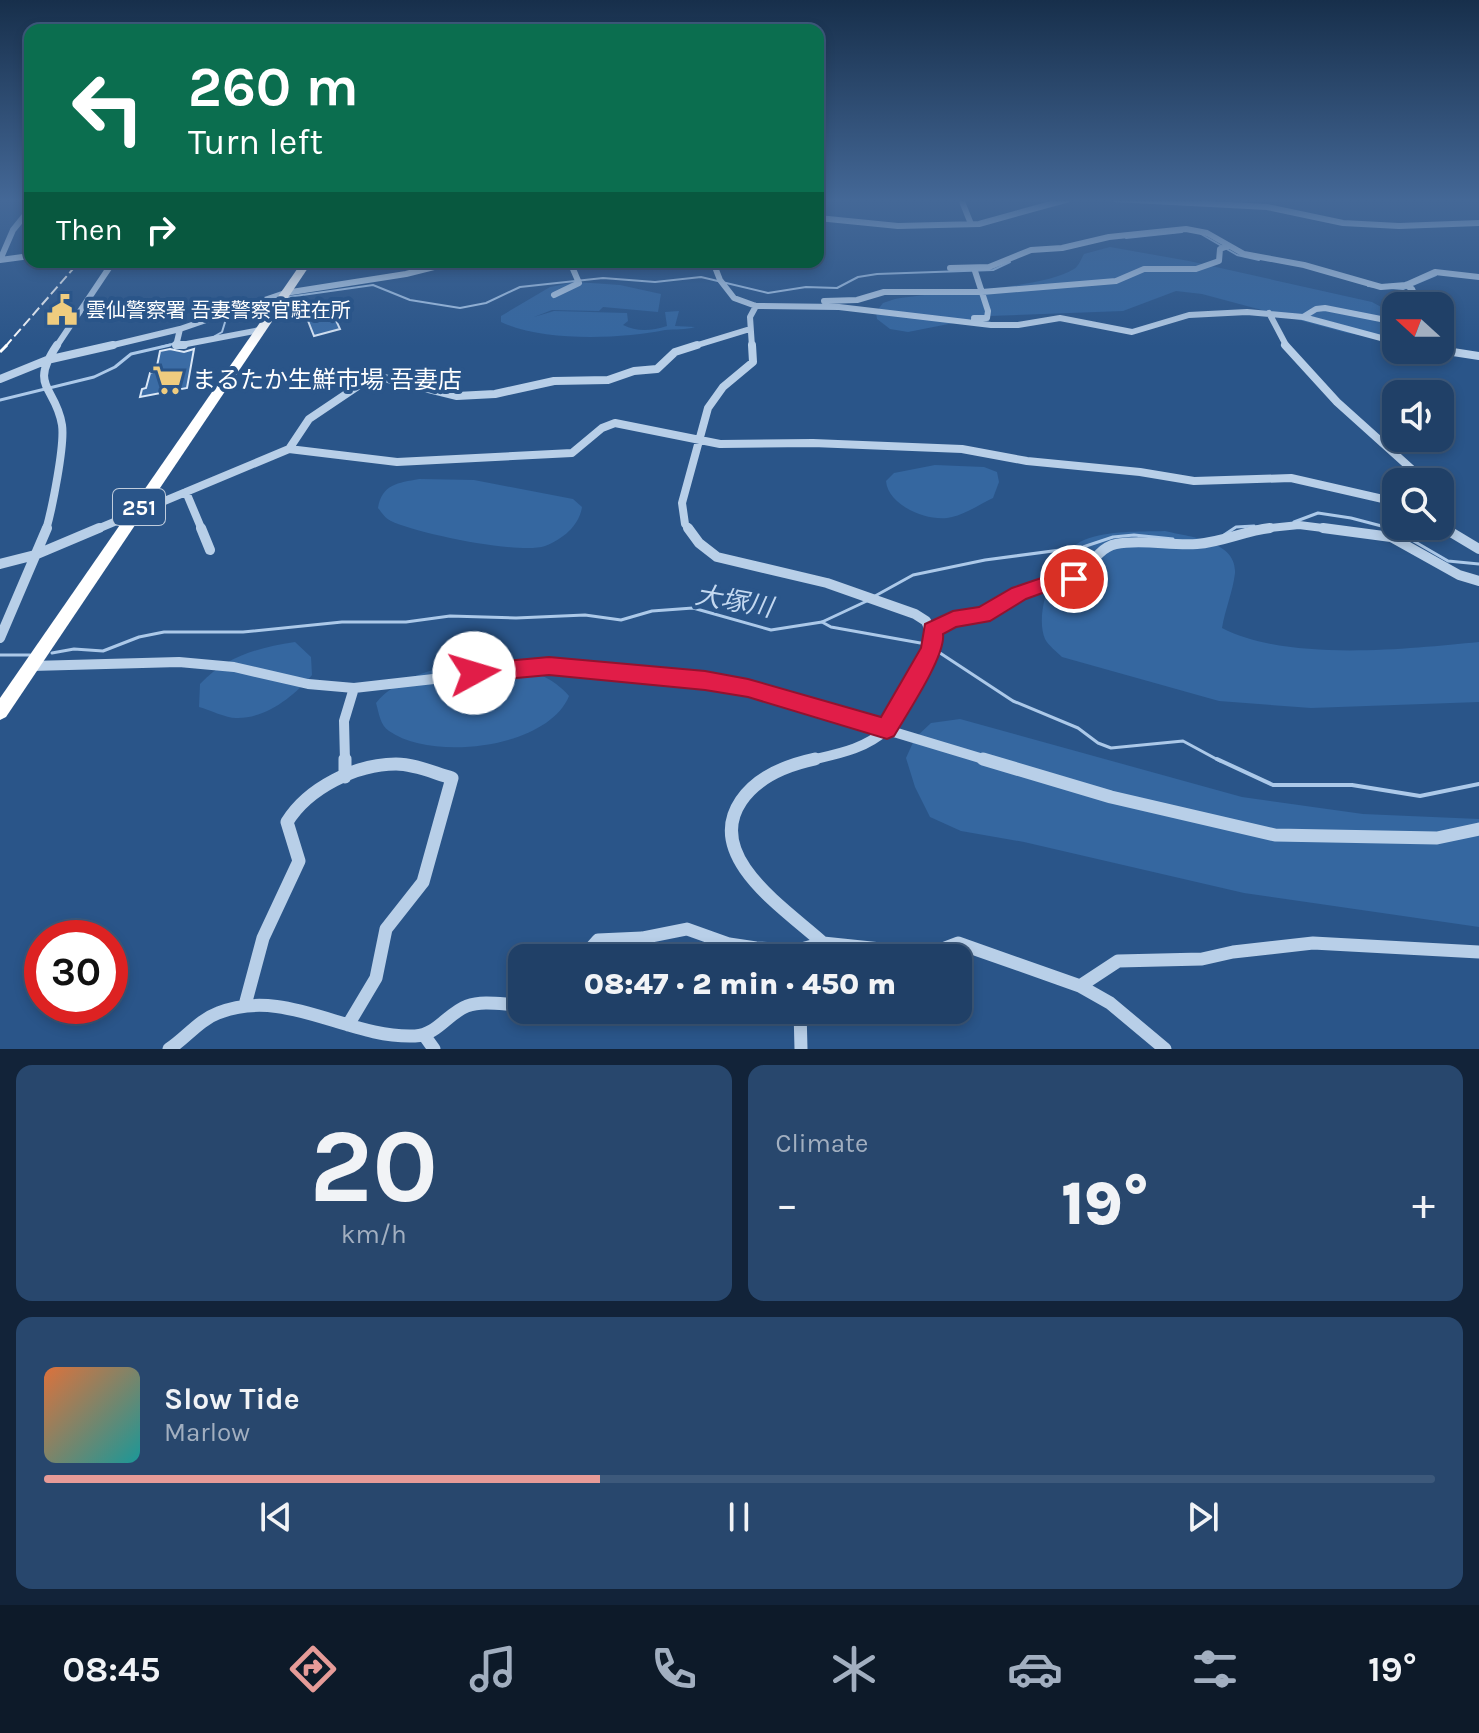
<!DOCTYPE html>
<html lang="en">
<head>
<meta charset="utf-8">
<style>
	body { margin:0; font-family:Karla,"Noto Sans JP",sans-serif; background:#28476d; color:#f1f3f6; height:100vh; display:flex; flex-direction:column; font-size:30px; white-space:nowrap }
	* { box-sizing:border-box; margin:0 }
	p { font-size:26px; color:#a2afc0 }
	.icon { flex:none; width:44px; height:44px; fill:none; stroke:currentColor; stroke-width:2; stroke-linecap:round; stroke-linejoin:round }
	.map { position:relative; height:1049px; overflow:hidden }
	.drawer { display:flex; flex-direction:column; gap:16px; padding:16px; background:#122339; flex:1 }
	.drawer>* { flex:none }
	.guide { position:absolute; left:24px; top:24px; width:800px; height:244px; border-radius:16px; box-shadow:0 4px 12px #0003,0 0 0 2px #3d597b; background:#0b6e4f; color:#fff; overflow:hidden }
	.needle { width:52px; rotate:291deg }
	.controls { position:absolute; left:1382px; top:292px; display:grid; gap:16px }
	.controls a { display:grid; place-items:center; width:72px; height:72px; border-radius:16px; background:#204067; box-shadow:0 4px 12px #0003,0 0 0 2px #3d597b; font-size:40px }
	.speed { position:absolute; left:24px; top:920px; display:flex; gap:16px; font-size:40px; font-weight:700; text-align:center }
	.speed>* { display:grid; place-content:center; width:104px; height:104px; border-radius:50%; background:#204067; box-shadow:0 4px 12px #0003,0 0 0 2px #3d597b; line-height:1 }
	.speed .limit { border:12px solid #d22; background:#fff; color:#111 }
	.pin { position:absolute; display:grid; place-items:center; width:68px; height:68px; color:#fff; margin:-34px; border:4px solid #fff; border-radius:50%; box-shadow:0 2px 8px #0007 }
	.me { position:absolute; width:88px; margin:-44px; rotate:84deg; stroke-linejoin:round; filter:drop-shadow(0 0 6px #0008) }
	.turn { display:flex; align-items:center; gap:28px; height:168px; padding:0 32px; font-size:36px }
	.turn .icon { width:104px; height:104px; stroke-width:2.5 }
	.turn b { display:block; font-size:56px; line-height:68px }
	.then { display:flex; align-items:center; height:76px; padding:0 32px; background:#0003; gap:16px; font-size:30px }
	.big { font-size:60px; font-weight:800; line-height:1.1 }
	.drawer .tile { flex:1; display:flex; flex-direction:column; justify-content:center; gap:12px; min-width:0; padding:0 28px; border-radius:16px; background:#28476d }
	.drawer .dial { align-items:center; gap:0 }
	.dial b { font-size:104px; line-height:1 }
	.song { display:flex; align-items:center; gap:24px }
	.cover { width:96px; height:96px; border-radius:12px; background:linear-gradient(135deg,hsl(20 70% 55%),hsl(180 70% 35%)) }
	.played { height:8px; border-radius:4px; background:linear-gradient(90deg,#e69b98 40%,#3d597b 40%) }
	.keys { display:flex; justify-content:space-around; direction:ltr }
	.heat { display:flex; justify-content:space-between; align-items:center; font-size:44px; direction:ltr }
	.drawer .tiles { flex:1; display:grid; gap:16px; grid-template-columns:1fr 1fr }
	.tile:last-child { grid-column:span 2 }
	.trip { position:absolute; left:508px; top:944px; width:464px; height:80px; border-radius:16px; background:#204067; box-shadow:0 4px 12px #0003,0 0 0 2px #3d597b; font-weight:800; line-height:80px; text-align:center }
	.tab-bar { display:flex; height:128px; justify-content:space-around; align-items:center; background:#0d1a29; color:#a2afc0 }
	.tab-bar .icon { width:56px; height:56px }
	.tab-bar .active { color:#e69b98 }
	.tab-bar b { font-size:36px; color:#f1f3f6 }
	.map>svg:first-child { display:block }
	.green { fill:#3567a0 }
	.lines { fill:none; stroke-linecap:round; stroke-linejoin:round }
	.stream-far2 { stroke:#acc9e9; stroke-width:2 }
	.stream-far1 { stroke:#acc9e9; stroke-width:3 }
	.stream { stroke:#acc9e9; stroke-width:4 }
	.building { fill:#3b6ca5; stroke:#dbe8f7; stroke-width:2 }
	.minor-far3 { stroke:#b8cfe8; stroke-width:6 }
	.minor-far2 { stroke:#b8cfe8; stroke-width:8 }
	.minor-far1 { stroke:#b8cfe8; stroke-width:10 }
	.minor { stroke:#b8cfe8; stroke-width:13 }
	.highway { fill:#fff; fill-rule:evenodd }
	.rail-far1 { stroke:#fff; stroke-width:2; stroke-dasharray:10 4; stroke-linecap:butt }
	.rail { stroke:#fff; stroke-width:3; stroke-dasharray:13 5; stroke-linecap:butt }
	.route { fill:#e11d48; stroke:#92132f; stroke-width:2 }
	.labels { text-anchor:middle; stroke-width:8; stroke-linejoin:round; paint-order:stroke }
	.far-poi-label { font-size:20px; fill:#fff; stroke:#2a5589; text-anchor:start }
	.shield { fill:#2a5589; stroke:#bfccdc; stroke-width:2 }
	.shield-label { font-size:22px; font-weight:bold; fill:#fff }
	.poi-label { font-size:24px; fill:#fff; stroke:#2a5589; text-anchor:start }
	.water-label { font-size:26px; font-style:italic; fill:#c3d8f0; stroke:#2a5589 }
</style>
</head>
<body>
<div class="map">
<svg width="1479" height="1049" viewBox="0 0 1479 1049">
	<rect width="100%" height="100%" fill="#2a5589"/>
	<path class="green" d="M1110 247 1189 261 1372 302 1396 315V341L1347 333 1202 294 1176 291 1123 311 989 316 908 332 890 329 877 319 876 312 883 303 895 299C938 291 1040 290 1074 269 1079 266 1081 259 1084 254Z
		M576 282 620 285 661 294 658 312 603 307 599 311 552 310 534 317 554 311 627 313 628 321 623 325C637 332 651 331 667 326L665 312 679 311 675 326 695 327C686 330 675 329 665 330 622 339 542 342 501 322V316L550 287Z
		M935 465 984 467 997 472 999 482 993 498C980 504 966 514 952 517 929 523 888 506 886 481L894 473Z
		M419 479 474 480 573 499 582 507C579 526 563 539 545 546 520 555 415 533 391 521 385 518 382 513 378 508 382 484 398 483 419 479Z
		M1165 531C1188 537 1237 540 1235 573 1233 591 1225 610 1222 628 1287 662 1407 649 1479 642V702L1311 708 1219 701 1062 657C1057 652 1048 645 1045 639 1033 611 1057 551 1084 540 1109 530 1140 532 1165 531Z
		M295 642 311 657 312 675C294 696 266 719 236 718 226 718 210 710 199 707L200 684C227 656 257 648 295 642Z
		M466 660C501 665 544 666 569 696 548 748 433 762 389 731 380 725 379 713 376 703 397 677 434 670 466 660Z
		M960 719 1242 797 1363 814 1479 819V927L1244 893 1024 842 961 831 930 817 915 787 906 758 915 738 931 723Z"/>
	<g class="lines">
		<path class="stream-far2" d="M1201 234 1237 255 1259 260
			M1126 238 1182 232
			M1368 286 1403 289 1436 275
			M288 297 373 285 410 300 460 308 486 303 520 287 603 278 655 282 701 277 768 293 806 287 837 288 858 277 877 274 993 270 1010 262
			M254 307 277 299
			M215 336 222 332 226 319 235 313
			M161 347 176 343"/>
		<path class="stream-far1" d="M0 400 94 377 115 367 131 354 170 345
			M1294 522 1318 513 1351 518 1393 529 1448 561 1479 564
			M1224 535 1236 527 1254 526
			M875 596 913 575 985 560 1083 547 1113 537 1134 535 1173 539
			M822 622 831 627 926 644
			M937 651 1013 701 1078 728 1098 743 1111 748 1183 741 1220 761
			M52 653 74 649 103 651 139 637 164 632H243L342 622H406L450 616 516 618 585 615 621 620 652 611 693 608 771 630 822 622 869 600
			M0 655H30"/>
		<path class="stream" d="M1217 759 1273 785H1352L1420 796 1479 784"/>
	</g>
	<path class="building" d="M324 302 329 305 340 329 314 336 303 308Z
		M170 349 184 352 194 349 187 388 140 397 142 389 146 388 150 373 156 371 160 351Z"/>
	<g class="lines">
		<path class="minor-far3" d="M961 199 971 224
			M1115 199 1267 207 1343 223 1399 226 1479 223
			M818 218 898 226 979 224 1069 199
			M0 260 13 230 30 209
			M0 260 30 256
			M713 262 720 280 734 298 756 306 839 307 991 325H1018L1060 318 1132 332 1189 315 1247 312 1303 317 1396 342
			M950 268 989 267 1031 250 1062 248 1109 237 1186 229 1207 233 1244 254 1304 265 1381 287 1406 285 1435 272 1479 277
			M974 268 988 311 987 318H974
			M1406 285 1412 289 1420 306
			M554 295 579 283 570 262
			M824 301 857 300 884 292H982L1116 281 1144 269H1196L1219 261 1220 249 1228 246
			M1396 308 1392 311 1396 315
			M1269 313 1287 347
			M1303 317 1316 309 1325 308 1396 322
			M180 329 176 346 260 330
			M56 347 113 262
			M105 347 180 329 285 293 406 274 454 262
			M691 347 750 329
			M752 347 750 317 756 306"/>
		<path class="minor-far2" d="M176 345H184
			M1285 345 1337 402 1426 482
			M1440 350 1479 356
			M0 379 47 360 113 345
			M289 449 309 419 367 380 384 378 457 396 495 394 554 381 608 380 634 371 657 369 675 352 697 345
			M186 492 202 530
			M1440 496 1452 514 1449 522 1440 524
			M1440 526 1447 530
			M46 530C52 509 65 445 62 425 56 386 28 388 57 345
			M95 530 289 449 397 462 572 453 602 428 615 423 720 444 813 443 962 449 1027 461 1140 472 1194 481 1291 478 1396 502
			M690 530 685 524 682 503 708 408 723 387 753 362 752 345
			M1252 530 1299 525 1339 530"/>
		<path class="minor-far1" d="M201 528 210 550
			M688 528 699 543 717 557 827 583 915 614 926 621 934 640 887 729C864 750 836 754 807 761
			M1323 528 1391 537 1459 575 1479 581
			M1444 528 1479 549
			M0 564 35 555 99 528
			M932 630 953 620 983 615 1019 594 1059 580 1080 577C1090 565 1100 547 1116 544 1142 539 1171 546 1197 544 1223 542 1244 531 1270 528
			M0 638 47 528
			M32 666 179 662 234 667 308 684 354 688 549 666 705 680 748 688 990 761
			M345 761 344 721 354 688"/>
		<path class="minor" d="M345 759V777
			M815 759C787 765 758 776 741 801 703 857 787 910 823 943
			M983 759 1111 797 1275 835 1437 838 1479 829
			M582 958 598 940 642 938 687 929 729 944 756 948 798 950 823 943 929 954 958 943 1080 986 1110 1003 1165 1049
			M1080 986 1118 961 1202 959 1233 952 1313 943 1479 952
			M245 1005 263 938 299 861 287 822C308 788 356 764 396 764 415 764 434 773 452 778L423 882 386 929 376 978 348 1025
			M800 1010 801 1049
			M424 1035 434 1049
			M169 1049C186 1038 199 1020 218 1013 286 986 348 1039 415 1036 437 1035 448 1013 467 1006 484 1000 505 1005 522 1005"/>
		<path class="highway" d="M302 262H312L6 717 0 720V698Z"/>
		<path class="rail-far1" d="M5 347 79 262"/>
		<path class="rail" d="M0 352 7 345"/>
	</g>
	<linearGradient id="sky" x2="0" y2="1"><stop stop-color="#172f4b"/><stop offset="0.58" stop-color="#446897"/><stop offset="1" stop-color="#446897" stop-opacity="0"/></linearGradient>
	<rect width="1479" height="346" fill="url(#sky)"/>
	<path class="route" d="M1074 571 1080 573 1083 579 1080 584 1059 587 1026 599 990 621 956 627 943 634C946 656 906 715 894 736L887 739 748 697 705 690 549 675 474 682 467 679 463 673 467 666 474 664 549 657 705 671 748 679 881 717 921 648 925 624 953 611 979 607 1012 588 1059 572Z"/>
	<defs>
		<symbol id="civic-bare" viewBox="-9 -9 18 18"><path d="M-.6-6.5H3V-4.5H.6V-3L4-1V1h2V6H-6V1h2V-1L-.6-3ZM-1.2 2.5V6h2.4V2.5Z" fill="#efcc7f" stroke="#2a5589" stroke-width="2.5" paint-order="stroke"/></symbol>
		<symbol id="supermarket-bare" viewBox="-9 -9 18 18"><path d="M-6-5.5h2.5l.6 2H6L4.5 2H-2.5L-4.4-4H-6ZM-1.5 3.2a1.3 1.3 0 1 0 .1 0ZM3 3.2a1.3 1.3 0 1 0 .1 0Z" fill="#efcc7f" stroke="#2a5589" stroke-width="2.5" paint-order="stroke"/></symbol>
	</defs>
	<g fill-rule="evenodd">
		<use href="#civic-bare" x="40" y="288" width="44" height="44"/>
		<use href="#supermarket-bare" x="146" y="358" width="44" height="44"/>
	</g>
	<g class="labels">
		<g class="far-poi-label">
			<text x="86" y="317">雲仙警察署 吾妻警察官駐在所</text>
		</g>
		<rect class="shield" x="113" y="489" width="52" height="36" rx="6"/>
		<g class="shield-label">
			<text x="139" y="515">251</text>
		</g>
		<g class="poi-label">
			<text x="192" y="388">まるたか生鮮市場 吾妻店</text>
		</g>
		<g class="water-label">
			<text transform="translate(734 601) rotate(10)" y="9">大塚川</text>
		</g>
	</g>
</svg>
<div class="controls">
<a><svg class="needle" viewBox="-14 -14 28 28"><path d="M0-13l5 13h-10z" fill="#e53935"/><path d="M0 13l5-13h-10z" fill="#a2afc0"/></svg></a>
<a><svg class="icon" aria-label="sound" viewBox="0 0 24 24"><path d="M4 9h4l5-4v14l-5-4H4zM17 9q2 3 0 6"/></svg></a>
<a><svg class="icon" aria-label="search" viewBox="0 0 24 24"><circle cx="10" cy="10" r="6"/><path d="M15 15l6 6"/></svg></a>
</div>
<div class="speed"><div class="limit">30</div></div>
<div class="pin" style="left:1074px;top:579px;background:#d93025"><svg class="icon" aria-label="arrive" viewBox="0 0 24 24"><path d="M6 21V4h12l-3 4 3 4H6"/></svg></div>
<svg class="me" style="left:474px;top:673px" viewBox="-20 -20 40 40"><circle r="19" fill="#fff"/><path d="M0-13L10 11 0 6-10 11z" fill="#e11d48"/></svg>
<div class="trip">08:47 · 2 min · 450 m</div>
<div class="guide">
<div class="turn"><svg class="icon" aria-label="left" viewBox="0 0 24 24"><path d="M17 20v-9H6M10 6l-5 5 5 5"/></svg><div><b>260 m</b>Turn left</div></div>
<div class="then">Then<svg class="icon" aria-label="right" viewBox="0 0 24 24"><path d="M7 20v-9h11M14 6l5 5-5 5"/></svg></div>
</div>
</div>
<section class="drawer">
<div class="tiles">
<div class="tile dial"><b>20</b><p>km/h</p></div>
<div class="tile"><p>Climate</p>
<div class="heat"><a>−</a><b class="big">19°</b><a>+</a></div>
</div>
<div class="tile">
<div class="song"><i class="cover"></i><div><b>Slow Tide</b><p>Marlow</p></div></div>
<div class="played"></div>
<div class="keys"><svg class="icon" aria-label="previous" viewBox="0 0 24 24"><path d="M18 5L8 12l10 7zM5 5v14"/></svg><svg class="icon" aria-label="pause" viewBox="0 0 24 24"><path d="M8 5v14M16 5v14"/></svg><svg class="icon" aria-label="next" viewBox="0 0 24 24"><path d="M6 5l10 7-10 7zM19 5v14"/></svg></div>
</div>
</div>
</section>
<nav class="tab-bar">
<b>08:45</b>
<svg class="icon active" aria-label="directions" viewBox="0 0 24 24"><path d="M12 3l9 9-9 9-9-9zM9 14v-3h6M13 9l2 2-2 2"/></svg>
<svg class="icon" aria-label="music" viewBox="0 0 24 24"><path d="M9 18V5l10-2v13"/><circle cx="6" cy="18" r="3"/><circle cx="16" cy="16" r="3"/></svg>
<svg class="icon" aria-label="phone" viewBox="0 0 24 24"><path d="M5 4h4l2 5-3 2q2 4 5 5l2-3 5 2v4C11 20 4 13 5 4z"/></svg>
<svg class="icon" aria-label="climate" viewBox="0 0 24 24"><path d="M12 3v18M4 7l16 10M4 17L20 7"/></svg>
<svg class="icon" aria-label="car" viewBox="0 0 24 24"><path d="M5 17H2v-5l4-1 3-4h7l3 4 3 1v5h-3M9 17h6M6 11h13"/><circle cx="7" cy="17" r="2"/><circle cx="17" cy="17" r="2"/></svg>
<svg class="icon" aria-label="filters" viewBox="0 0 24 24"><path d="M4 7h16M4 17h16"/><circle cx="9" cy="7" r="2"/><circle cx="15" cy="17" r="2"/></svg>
<b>19°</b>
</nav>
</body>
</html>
